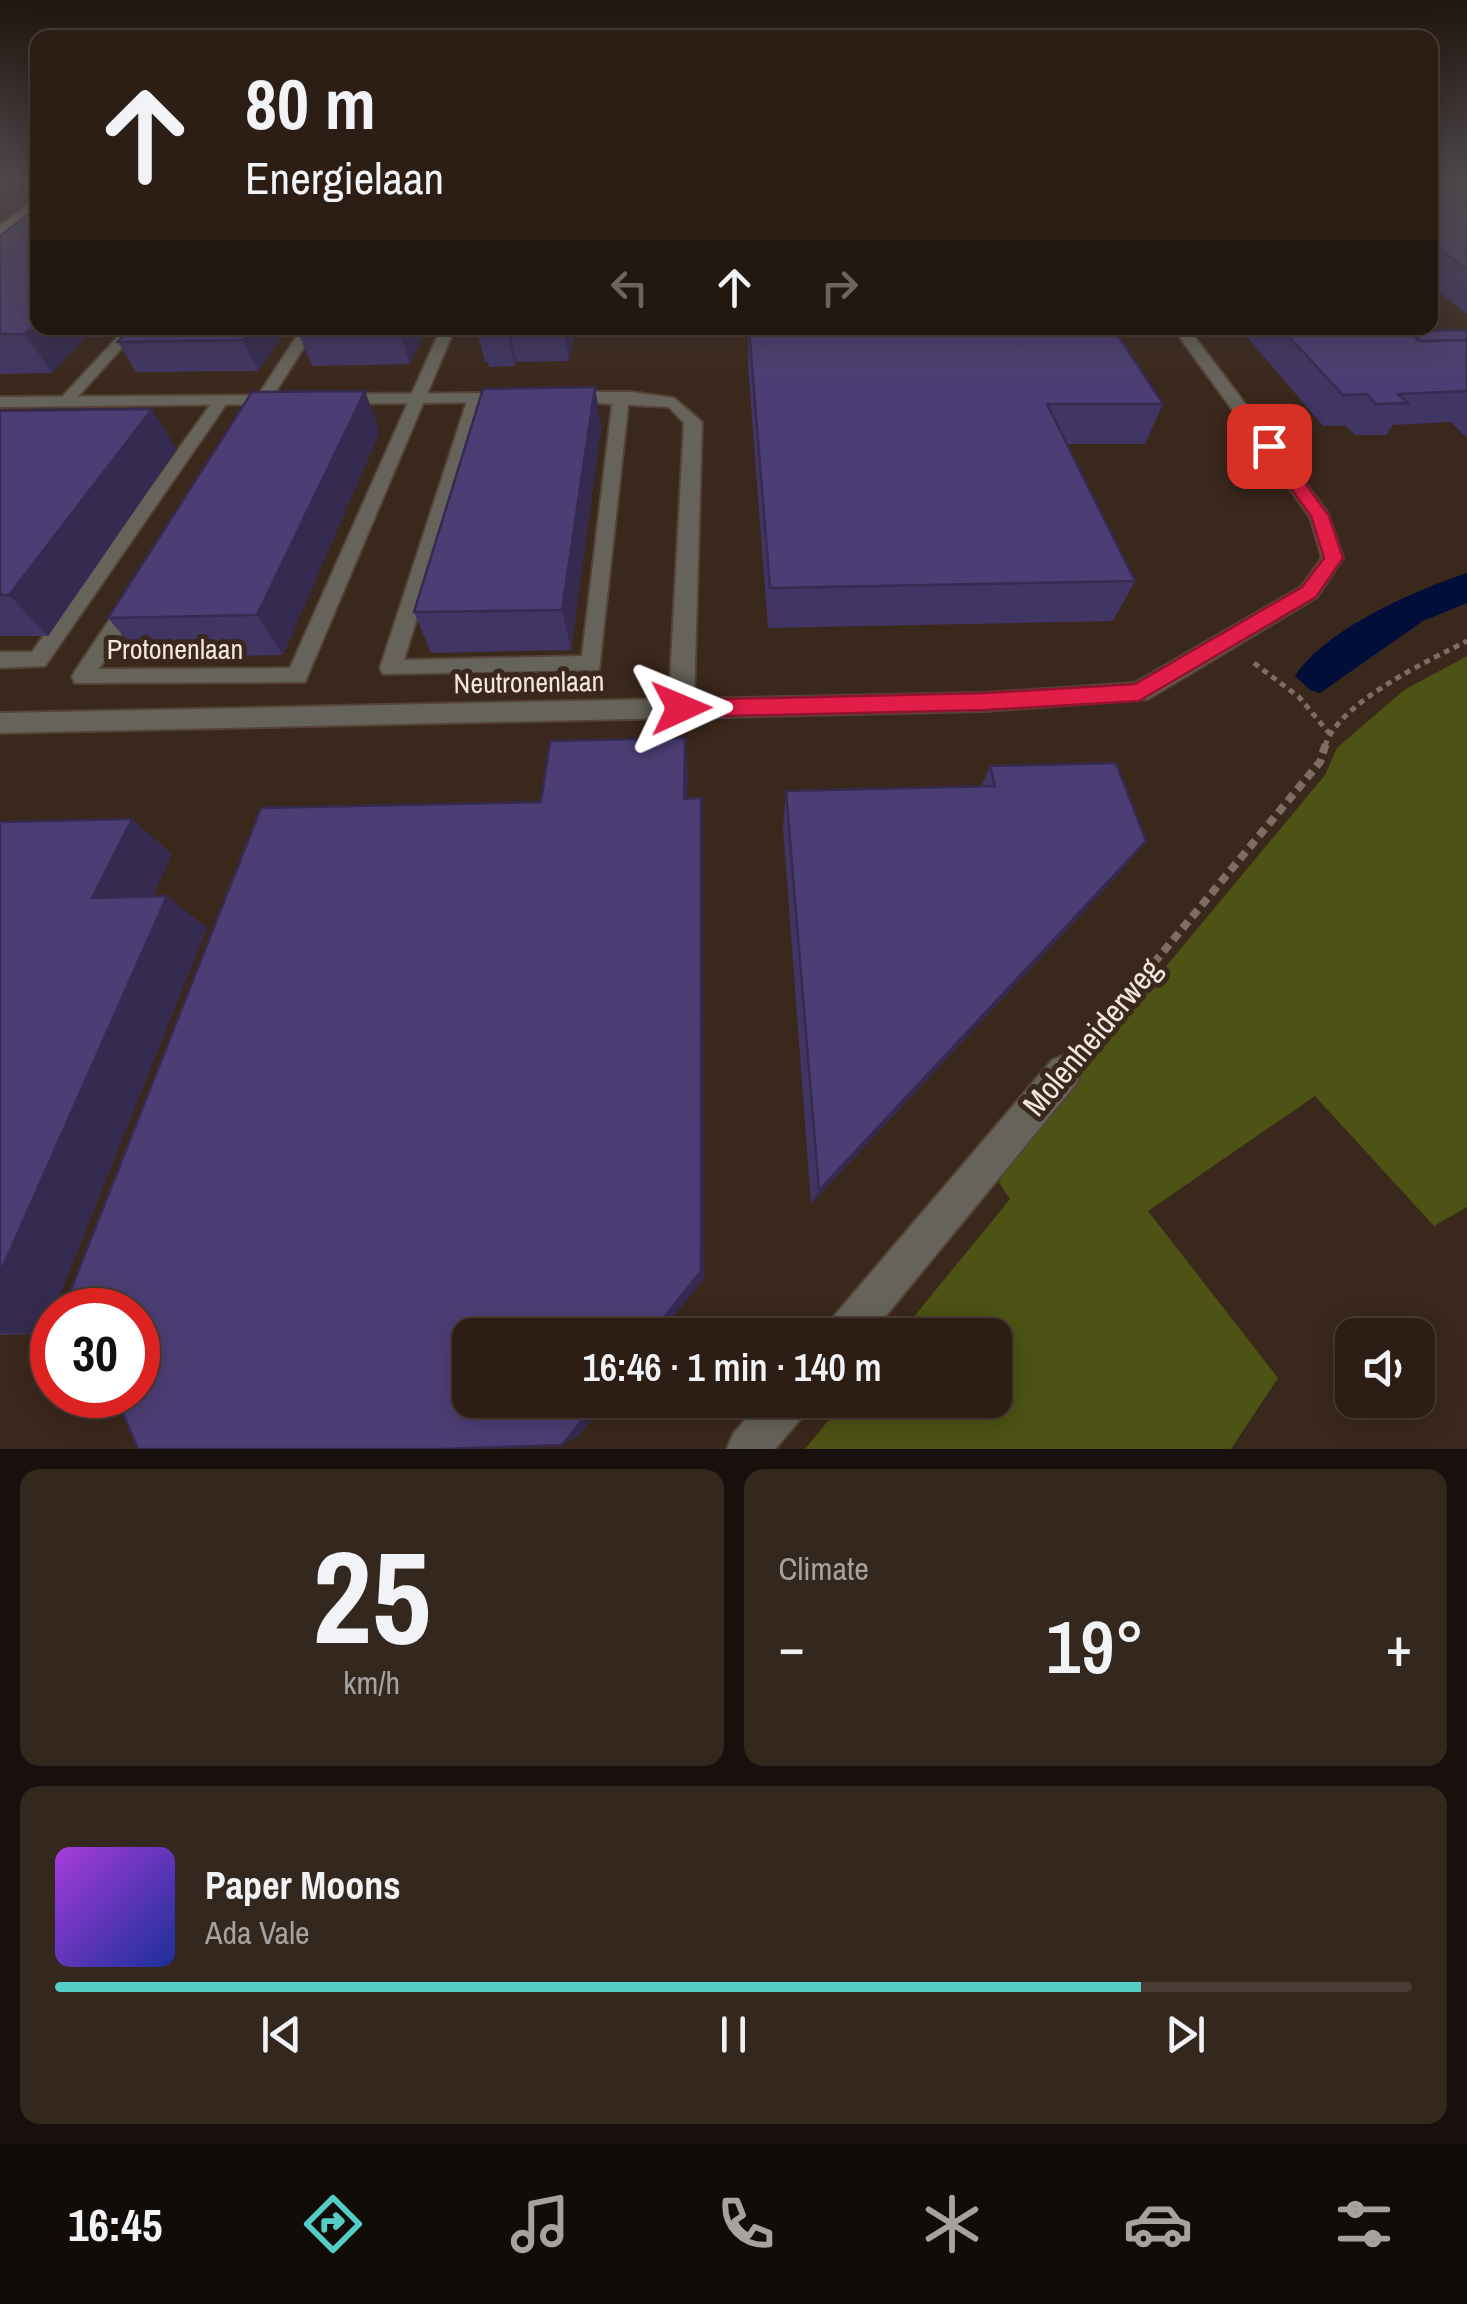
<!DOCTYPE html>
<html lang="en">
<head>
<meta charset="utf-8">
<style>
	body { margin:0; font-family:"Archivo Narrow",sans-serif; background:#34271e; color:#f1f3f6; height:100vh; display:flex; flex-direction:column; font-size:38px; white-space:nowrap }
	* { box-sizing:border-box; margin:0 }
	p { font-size:32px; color:#a6a2a0 }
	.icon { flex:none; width:55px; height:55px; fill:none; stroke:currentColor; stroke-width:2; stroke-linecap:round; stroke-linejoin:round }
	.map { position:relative; height:1449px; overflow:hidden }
	.sheet { display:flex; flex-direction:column; gap:20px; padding:20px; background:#18100c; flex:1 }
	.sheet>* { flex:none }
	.guide { position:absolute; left:30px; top:30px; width:1408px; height:305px; border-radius:20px; box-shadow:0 5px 25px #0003,0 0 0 2px #483c34; background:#2c1e15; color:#f1f3f6; overflow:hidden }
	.tools { position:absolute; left:1335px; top:1318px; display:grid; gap:20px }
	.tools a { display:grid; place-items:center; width:100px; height:100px; border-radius:20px; background:#2c1e15; box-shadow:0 5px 25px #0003,0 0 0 2px #483c34; font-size:50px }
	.speed { position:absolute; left:30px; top:1288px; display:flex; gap:20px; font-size:50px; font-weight:700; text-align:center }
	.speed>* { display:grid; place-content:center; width:130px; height:130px; border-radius:50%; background:#2c1e15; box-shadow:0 5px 25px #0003,0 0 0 2px #483c34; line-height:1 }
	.speed .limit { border:15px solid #d22; background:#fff; color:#111 }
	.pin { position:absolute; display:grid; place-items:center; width:85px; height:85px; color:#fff; margin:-42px; border-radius:20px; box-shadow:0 5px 15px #0006 }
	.me { position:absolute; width:110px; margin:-55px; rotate:89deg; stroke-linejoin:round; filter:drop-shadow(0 0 8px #0008) }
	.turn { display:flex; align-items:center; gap:35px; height:210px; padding:0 50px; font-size:45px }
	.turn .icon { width:130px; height:130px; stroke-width:2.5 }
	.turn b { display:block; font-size:70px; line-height:85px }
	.lanes { display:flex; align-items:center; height:95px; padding:0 50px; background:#0003; justify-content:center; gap:50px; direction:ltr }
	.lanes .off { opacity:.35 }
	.big { font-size:75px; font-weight:600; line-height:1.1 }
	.sheet .card { flex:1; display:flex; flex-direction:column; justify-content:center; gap:15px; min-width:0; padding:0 35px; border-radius:20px; background:#34271e }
	.sheet .dial { align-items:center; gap:0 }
	.dial b { font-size:130px; line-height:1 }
	.song { display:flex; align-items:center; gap:30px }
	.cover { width:120px; height:120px; border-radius:15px; background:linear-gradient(135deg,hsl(280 70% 55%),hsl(230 70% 35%)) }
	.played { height:10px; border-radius:5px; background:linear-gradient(90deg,#54cdc7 80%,#483c34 80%) }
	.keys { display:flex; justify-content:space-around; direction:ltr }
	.heat { display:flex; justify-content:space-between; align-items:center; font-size:55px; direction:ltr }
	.sheet .tiles { flex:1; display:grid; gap:20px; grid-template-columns:1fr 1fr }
	.card:last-child { grid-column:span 2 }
	.trip { position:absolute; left:452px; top:1318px; width:560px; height:100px; border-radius:20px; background:#2c1e15; box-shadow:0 5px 25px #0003,0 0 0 2px #483c34; font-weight:600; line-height:100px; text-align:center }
	.tab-bar { display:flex; height:160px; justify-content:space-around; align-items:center; background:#120c08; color:#a6a2a0 }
	.tab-bar .icon { width:70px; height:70px }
	.tab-bar .active { color:#54cdc7 }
	.tab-bar b { font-size:45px; color:#f1f3f6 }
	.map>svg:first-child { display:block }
	.green { fill:#4c5314 }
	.water { fill:#020e3a }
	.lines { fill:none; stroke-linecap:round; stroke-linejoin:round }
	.lane-casing { stroke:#554337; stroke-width:4 }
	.street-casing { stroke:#554337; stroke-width:4 }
	.secondary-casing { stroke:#554337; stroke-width:4 }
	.path-far1 { stroke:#7e6d63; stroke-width:5; stroke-dasharray:6 5; stroke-linecap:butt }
	.path { stroke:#7e6d63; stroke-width:8; stroke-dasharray:9 6; stroke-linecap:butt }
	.lane { fill:#66645a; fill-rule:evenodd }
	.street { fill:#66645a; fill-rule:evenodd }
	.secondary { fill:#868373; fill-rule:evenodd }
	.wall { fill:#413564 }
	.shaded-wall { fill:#352b51 }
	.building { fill:#4c3e74; stroke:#352b51; stroke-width:2.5 }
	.route { fill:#e11d48; stroke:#92132f; stroke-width:2.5 }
	.labels { text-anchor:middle; stroke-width:10; stroke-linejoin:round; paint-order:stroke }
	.street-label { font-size:28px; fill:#f4e7e0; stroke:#3b281c }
	.near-street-label { font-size:32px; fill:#f4e7e0; stroke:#3b281c }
</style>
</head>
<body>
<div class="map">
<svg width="1467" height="1449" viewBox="0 0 1467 1449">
	<rect width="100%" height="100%" fill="#3b281c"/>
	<path class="green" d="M1467 656V1207L1434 1226 1315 1096 1148 1211 1278 1378 1231 1449H805L845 1400H995V1335H899L1010 1199 999 1183 1021 1141 1325 775 1337 748 1404 690Z"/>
	<path class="water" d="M1467 573V603L1423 621 1320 693 1310 690 1295 676C1327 628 1414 591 1467 573Z"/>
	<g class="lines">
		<defs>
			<path id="lane" d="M126 328H140L71 404H61V398Z
				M302 328H316L258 420H246L244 417Z
				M441 328H455L305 682 75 683 72 677 75 671 124 598 131 596 141 603 99 669 290 668Z
				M621 392 629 397 599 670 383 674 380 668 468 398 476 393 484 398 404 660 582 656 613 397Z
				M216 397 229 400 45 666 0 668V652H32Z"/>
			<path id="street" d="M1173 328H1188L1327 512 1343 558 1317 597 1148 699 985 711 0 733V713L669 699 684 423 669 407 557 401 554 397 563 392H631L674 398 702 422 694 699 985 693 1135 683 1301 587 1322 558 1310 517Z
				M513 393 522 398 519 402 333 404 324 399 333 394Z
				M278 395 284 396V404L0 407V397Z
				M1064 1055 1076 1060 1081 1072 1076 1084 870 1335H824L830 1321 1052 1060Z
				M762 1400H810L804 1415 775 1449H727L733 1434Z"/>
			<path id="secondary" d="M38 198V208L0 235V225Z"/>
		</defs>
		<use href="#lane" class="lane-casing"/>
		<use href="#street" class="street-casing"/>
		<use href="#secondary" class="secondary-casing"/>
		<path class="path-far1" d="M1254 663 1299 697 1329 733
			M1325 746C1339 702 1428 661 1467 641"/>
		<path class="path" d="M1087 1044 1320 762 1326 743"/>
		<use href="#lane" class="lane"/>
		<use href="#street" class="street"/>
		<use href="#secondary" class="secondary"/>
	</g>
	<path class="wall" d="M1430 181H1465L1462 186 1430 187Z
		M1467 192V314L1430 285V193Z
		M0 236 38 328H80L86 337 52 373 0 374Z
		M130 328H287L258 371 136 372 118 342Z
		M296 328H426L410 364 312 366Z
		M478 328H576L569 361 516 362 515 366 489 367 488 362H485L477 331Z
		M748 328 1163 404 1145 444H1067L1135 581 1113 621 768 628 748 365Z
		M1243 328 1408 331 1467 330V438L1451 422 1393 425 1386 435H1355L1346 426H1323L1242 331Z
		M595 387 601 427 571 650 431 653 414 612Z
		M0 411 177 449 48 636H0Z
		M380 431 283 655 142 658 108 618Z
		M990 766 1146 841 1118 875 811 1204 783 827 786 791 981 787Z
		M0 822 172 854 152 897 207 928 52 1310V1314L44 1334 0 1335Z"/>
	<path class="shaded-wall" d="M38 322V328H80L86 337 52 373 25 334Z
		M252 328H287L258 371 243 340Z
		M398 328H426L410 364Z
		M565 328H576L569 361 564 330Z
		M510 331 516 362 515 366 508 336Z
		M595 387 601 427 571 650 562 610Z
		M365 391 380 431 283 655 257 615Z
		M152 409 177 449 48 636 9 595Z
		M685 738 688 776 687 835 684 799Z
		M701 798 703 834 704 1279 659 1335H650Z
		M132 819 172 854 137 930 92 898Z
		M1146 841 1118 875 811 1204 819 1190Z
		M167 896 207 928 54 1310H52V1314L44 1334 0 1333V1273Z
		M598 1400H608L579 1436 562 1445Z"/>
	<path class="building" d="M1467 192V269L1430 242V193Z
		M27 215H38V322L25 334H0V236Z
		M130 328H252L243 340 118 342Z
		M478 328H565L564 330 510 331 508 336H481L482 331H477Z
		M749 328H1113L1163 404H1047L1135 581 770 588Z
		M1281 328H1405L1420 341 1467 340V391L1398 394 1408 403 1376 404 1367 394 1343 395Z
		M1467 330V340L1420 341 1408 331Z
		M595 387 562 610 414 612 483 389Z
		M365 391 257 615 108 618 252 392Z
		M152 409 9 595H0V411Z
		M685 738 684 799 701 798V1271L650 1335H470V1400H598L562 1445 438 1449H138L115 1395H138V1310H78L70 1292 261 808 541 802 550 741Z
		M1116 763 1146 841 819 1190 786 791 995 786 990 766Z
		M132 819 92 898 167 896 0 1273V822Z"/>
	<linearGradient id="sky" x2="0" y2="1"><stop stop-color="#20160f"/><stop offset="0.47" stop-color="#4f484b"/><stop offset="1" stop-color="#4f484b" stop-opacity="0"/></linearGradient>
	<rect width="1467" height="384" fill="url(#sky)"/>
	<path class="route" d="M1269 441 1275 442 1329 516 1343 558 1316 597 1139 701 985 710 681 717 670 708 681 700 985 693 1135 684 1302 587 1324 558 1311 516 1260 446Z"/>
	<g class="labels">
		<g class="street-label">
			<text x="175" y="659">Protonenlaan</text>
			<text transform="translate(529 682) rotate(-1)" y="10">Neutronenlaan</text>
		</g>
		<g class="near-street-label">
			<text transform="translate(1092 1037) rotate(-50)" y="11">Molenheiderweg</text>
		</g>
	</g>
</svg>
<div class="tools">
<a><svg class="icon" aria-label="sound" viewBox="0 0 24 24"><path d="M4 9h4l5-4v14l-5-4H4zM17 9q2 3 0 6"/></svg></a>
</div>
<div class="speed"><div class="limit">30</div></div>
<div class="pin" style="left:1269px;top:446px;background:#d93025"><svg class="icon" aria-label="arrive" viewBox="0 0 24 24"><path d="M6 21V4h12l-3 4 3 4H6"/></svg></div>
<svg class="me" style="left:681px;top:708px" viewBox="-20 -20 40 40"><path d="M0-17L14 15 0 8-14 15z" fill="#e11d48" stroke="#fff" stroke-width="4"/></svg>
<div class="trip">16:46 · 1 min · 140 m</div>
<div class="guide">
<div class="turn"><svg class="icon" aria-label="ahead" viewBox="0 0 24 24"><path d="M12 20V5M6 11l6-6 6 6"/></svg><div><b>80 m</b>Energielaan</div></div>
<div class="lanes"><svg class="icon off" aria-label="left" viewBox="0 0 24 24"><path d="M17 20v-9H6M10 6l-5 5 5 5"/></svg><svg class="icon" aria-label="ahead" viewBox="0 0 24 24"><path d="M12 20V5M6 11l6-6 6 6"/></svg><svg class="icon off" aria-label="right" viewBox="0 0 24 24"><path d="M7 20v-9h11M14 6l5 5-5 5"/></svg></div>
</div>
</div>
<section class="sheet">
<div class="tiles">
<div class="card dial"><b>25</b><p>km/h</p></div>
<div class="card"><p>Climate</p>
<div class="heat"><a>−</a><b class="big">19°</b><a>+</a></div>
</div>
<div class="card">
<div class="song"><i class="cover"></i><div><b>Paper Moons</b><p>Ada Vale</p></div></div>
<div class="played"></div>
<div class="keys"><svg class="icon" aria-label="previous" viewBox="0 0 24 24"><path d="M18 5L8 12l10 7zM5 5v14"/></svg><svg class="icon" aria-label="pause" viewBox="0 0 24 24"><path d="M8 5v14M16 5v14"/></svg><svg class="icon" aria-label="next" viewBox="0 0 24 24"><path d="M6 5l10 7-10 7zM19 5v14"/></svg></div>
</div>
</div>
</section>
<nav class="tab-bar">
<b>16:45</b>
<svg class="icon active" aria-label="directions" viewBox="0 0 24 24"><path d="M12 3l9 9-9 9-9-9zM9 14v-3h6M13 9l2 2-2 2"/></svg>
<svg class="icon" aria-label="music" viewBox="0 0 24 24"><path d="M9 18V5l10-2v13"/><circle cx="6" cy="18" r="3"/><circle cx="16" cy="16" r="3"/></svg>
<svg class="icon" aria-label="phone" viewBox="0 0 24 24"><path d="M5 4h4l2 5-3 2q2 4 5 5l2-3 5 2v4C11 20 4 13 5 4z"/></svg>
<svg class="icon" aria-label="climate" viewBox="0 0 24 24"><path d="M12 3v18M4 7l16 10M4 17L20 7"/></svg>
<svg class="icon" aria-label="car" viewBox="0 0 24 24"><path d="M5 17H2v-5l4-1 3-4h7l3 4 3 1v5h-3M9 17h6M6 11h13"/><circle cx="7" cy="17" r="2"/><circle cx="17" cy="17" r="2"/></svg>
<svg class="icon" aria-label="filters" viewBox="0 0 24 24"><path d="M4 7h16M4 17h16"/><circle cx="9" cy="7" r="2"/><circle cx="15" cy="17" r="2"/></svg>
</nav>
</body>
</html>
